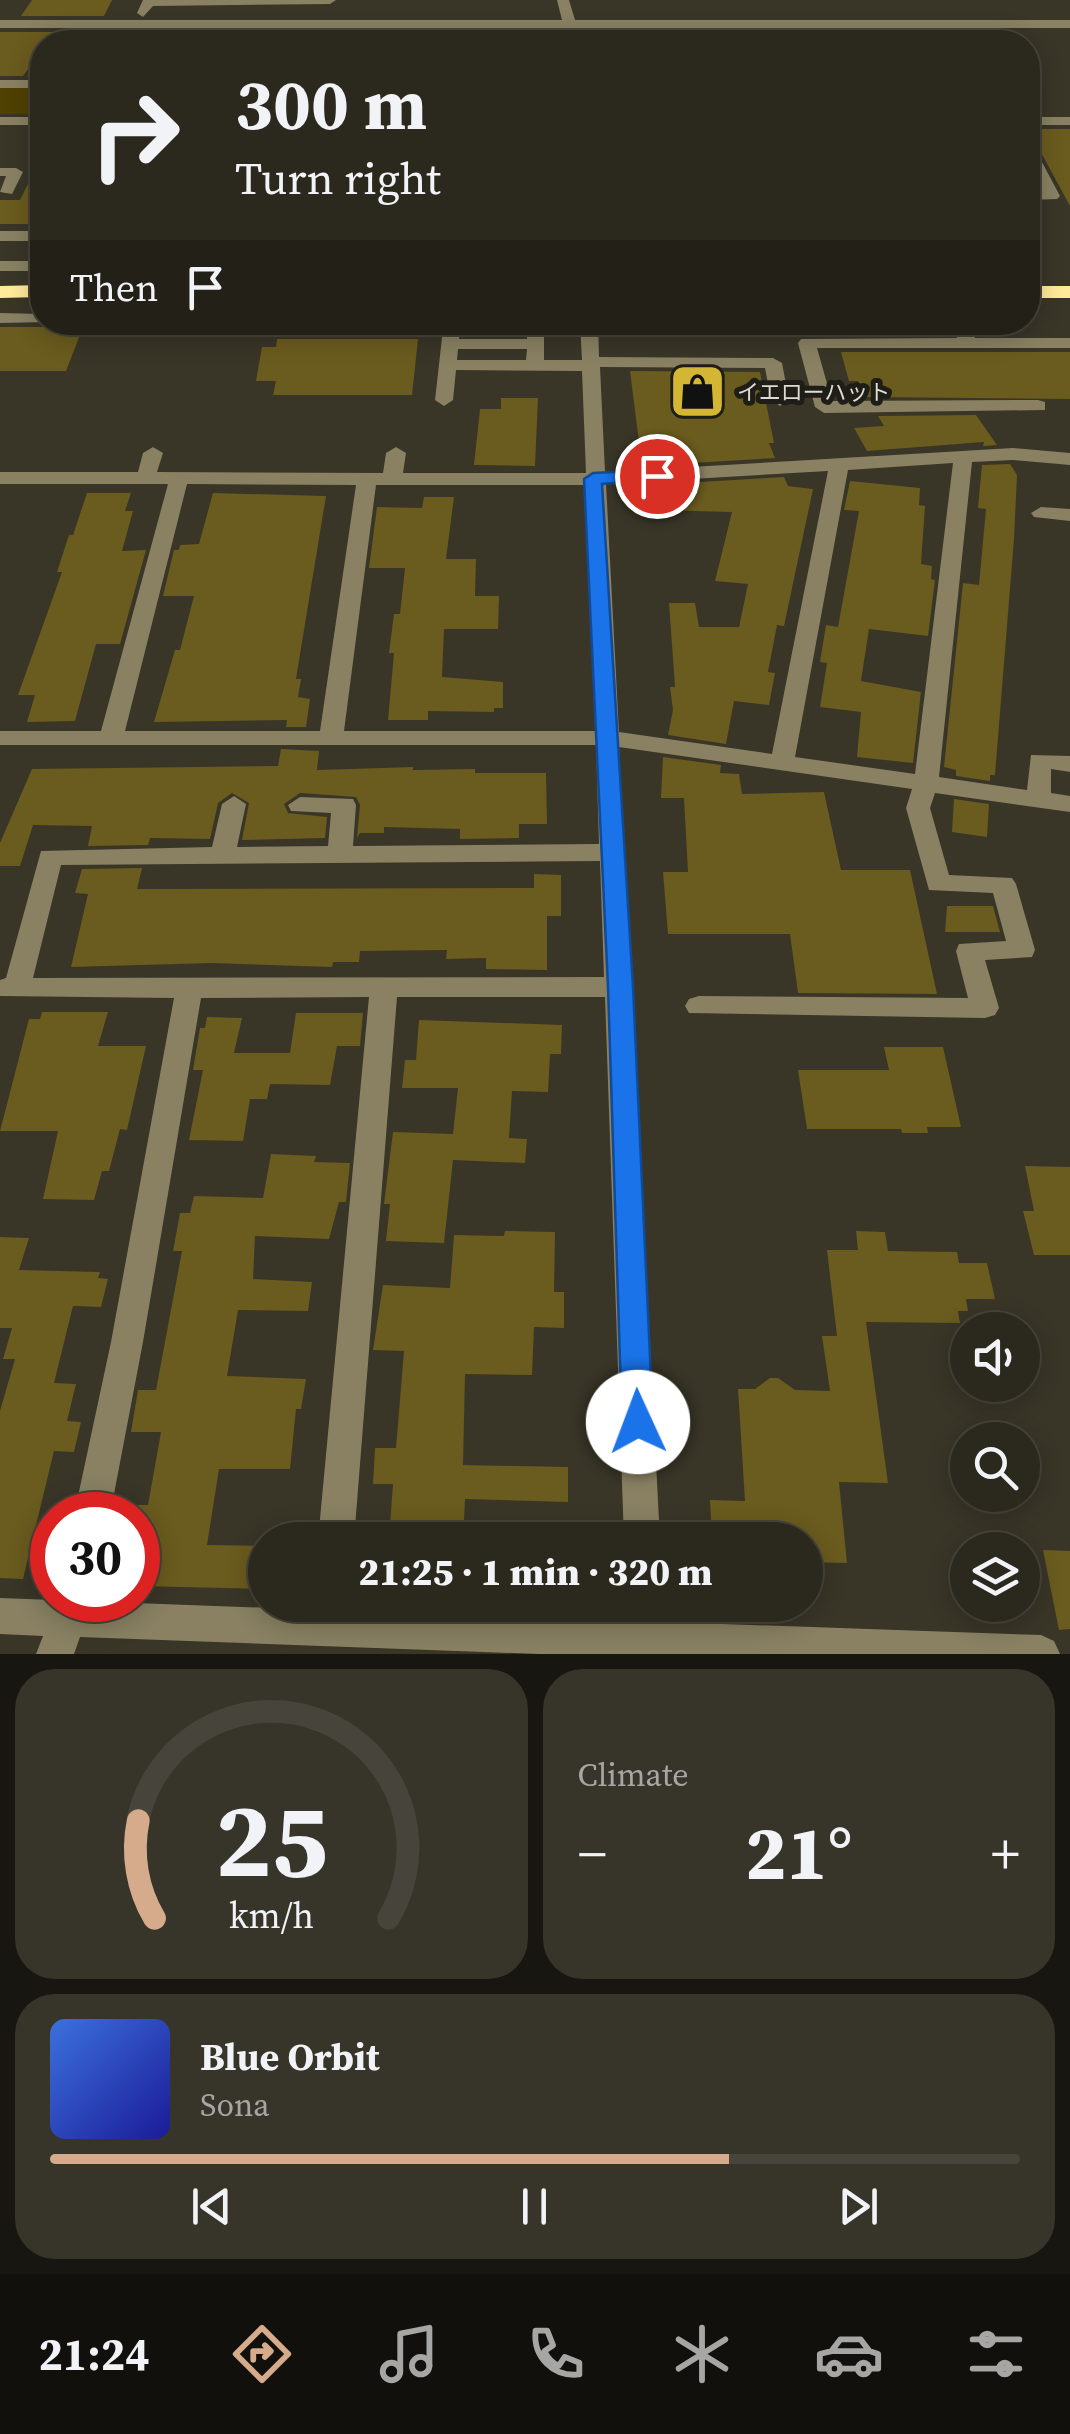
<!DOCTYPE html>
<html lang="en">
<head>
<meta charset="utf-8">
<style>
	body { margin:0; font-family:"Source Serif 4","Noto Sans JP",serif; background:#37342a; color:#f1f3f6; height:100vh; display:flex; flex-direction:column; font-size:38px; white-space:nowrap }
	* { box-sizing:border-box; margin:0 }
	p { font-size:32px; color:#a6a6a4 }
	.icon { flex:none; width:55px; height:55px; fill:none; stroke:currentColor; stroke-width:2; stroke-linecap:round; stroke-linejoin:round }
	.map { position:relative; height:1654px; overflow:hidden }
	.panel { display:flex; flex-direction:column; gap:15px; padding:15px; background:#181610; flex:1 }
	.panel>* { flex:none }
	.banner { position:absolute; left:30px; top:30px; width:1010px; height:305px; border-radius:40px; box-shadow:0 5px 25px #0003,0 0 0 2px #47443b; background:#2b281d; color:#f1f3f6; overflow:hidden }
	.fabs { position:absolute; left:950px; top:1312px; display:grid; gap:20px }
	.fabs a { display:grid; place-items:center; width:90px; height:90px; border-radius:50%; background:#2b281d; box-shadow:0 5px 25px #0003,0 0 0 2px #47443b; font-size:50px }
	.speed { position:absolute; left:30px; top:1492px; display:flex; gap:20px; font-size:50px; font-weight:700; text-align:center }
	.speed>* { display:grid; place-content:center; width:130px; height:130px; border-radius:50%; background:#2b281d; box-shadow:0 5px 25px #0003,0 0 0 2px #47443b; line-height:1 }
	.speed .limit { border:15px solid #d22; background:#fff; color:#111 }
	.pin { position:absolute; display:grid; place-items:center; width:85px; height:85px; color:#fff; margin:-42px; border:5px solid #fff; border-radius:50%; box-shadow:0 2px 10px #0007 }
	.me { position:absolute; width:110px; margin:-55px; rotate:358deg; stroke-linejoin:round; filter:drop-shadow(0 0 8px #0008) }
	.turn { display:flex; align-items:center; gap:35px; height:210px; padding:0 40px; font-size:45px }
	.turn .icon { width:130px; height:130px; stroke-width:2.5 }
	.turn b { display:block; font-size:70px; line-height:85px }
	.then { display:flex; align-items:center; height:95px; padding:0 40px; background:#0003; gap:20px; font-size:38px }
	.big { font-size:75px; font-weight:800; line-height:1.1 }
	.panel .widget { flex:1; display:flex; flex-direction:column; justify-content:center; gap:15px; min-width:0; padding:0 35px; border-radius:40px; background:#37342a }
	.panel .dial { align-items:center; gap:0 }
	.dial svg { height:260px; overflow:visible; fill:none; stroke:#47443b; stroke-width:7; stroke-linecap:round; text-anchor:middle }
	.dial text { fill:#f1f3f6; stroke:none }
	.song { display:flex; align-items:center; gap:30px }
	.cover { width:120px; height:120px; border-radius:15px; background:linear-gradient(135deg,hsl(220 70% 55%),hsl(240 70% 35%)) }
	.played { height:10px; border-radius:5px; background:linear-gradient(90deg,#d6ab8b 70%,#47443b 70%) }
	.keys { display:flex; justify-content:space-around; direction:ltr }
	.heat { display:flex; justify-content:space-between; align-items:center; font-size:55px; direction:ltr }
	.panel .tiles { flex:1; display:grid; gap:15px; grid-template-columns:1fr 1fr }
	.widget:last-child { grid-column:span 2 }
	.trip { position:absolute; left:248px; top:1522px; width:575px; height:100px; border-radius:50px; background:#2b281d; box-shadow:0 5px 25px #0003,0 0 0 2px #47443b; font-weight:800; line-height:100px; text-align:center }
	.menu { display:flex; height:160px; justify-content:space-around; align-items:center; background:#11100c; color:#a6a6a4 }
	.menu .icon { width:70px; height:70px }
	.menu .on { color:#d6ab8b }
	.menu b { font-size:45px; color:#f1f3f6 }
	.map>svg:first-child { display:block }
	.green { fill:#4f4101 }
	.building { fill:#6a5b1e }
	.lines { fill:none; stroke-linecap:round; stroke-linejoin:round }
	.minor { fill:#898162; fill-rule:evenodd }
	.highway { fill:#feea99; fill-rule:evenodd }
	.route { fill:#1a73e8; stroke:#114b97; stroke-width:2.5 }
	.labels { text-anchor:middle; stroke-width:10; stroke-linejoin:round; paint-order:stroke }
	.far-poi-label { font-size:22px; fill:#dddbd2; stroke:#1f1d17; text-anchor:start }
</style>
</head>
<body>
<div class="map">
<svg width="1070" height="1654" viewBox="0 0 1070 1654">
	<rect width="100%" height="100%" fill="#393527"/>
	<path class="green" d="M0 88H42V114H0Z"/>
	<path class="building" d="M32 0H112L104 16H21Z
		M0 32H95L90 42H42V50L23 76H0Z
		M1028 129H1070V206L1038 147Z
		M42 156V224H0V200H20Z
		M0 327H83L66 371H0Z
		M277 339H418L412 395H273L276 381H256L262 347H276Z
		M841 352H1070V399L867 397 858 381H849Z
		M630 371 760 372 774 443H769L775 458 642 466Z
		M501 398H538L535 466 474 465 480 409H501Z
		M976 415 997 445 983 446 984 442 867 451 854 428 884 426 878 416Z
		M1010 464 1017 475 1014 539 995 775H990V781L956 776V770L944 767 963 583 979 585 986 509 978 508 982 465Z
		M784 477 788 486 813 489 784 626 777 625 768 672 775 673 769 705 734 701 726 744 668 735 673 710 670 687H675L669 603H695L699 627H739L748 584 715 581 732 512 656 510 648 485Z
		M850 481 920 488 919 505 925 506 921 564 932 566 931 579 935 580 928 636 869 629 861 681 921 692 913 763 857 757 861 712 820 707 827 663 820 662 826 625 838 627 859 511 844 510Z
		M87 493H131L125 511H133L122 551 146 550 120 644H96L75 721 27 722 35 695H18L62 572H57L69 535H73Z
		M213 493 326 496 296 679H301L298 697 310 699 306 727H286L287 720 154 722 175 650H180L194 596H163L174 550H179L180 545 199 544Z
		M424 497H454L446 559H476L475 596H499L498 629H444L442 677 503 682V708H494V712L428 711V720H388L394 653H389L394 614H400L405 568H369L377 507 422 508Z
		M281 749 319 751 317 770 413 767V770L475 769V773H546L547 824H519V838L460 839V829L384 827V833H360L357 838 360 805 356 797 300 793 284 804 288 813 327 817 325 838 242 840 249 803 232 793 218 803 210 839 150 838 148 845 88 846 92 826 33 825 20 866H0V843L32 769 278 766Z
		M663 757 721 765 720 773 739 774 742 794 824 792 841 870H910L937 994 798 993 790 934H668L663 872H688L684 798H661Z
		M954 799 989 804 987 837 952 832Z
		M142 868 137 889 534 888V874L561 875V916H547V970L486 969V958L446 959 447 950 360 951 359 962H333L332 967 212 963 71 967 88 894 75 893 82 869Z
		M947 906H993L1000 932H945Z
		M42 1012H108L98 1046H146L127 1130 120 1129 109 1171H102L94 1200 43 1199 58 1131H0L29 1019H40Z
		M296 1013H363L360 1046H337L330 1085 270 1084 267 1099H250L243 1141 189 1140 203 1070H193L200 1028H205L207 1017 242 1018 234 1053H290Z
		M419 1020 562 1025 561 1054H550L548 1092 512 1091 509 1138 527 1139 525 1163 453 1160 444 1243 386 1241 390 1204H384L393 1132 453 1134 458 1088H402L405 1060H416Z
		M884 1047H943L961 1127H927L928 1133H902L901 1129H807L798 1070H889Z
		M271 1154 316 1156 314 1162 350 1163 346 1202H339L329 1239 255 1236 253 1279 312 1282 308 1311 238 1310 227 1376 306 1379 301 1409H296L290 1469H219L207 1545 265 1546V1589L138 1586V1505H148L161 1432H131L138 1390H156L182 1251H173L180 1213H190L194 1196 263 1198Z
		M1025 1166 1070 1167V1255H1034L1023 1211H1034Z
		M505 1231 555 1232 554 1292H564V1328L534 1327 532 1375 465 1374 463 1465 568 1467V1502L465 1499 463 1540H389L393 1484H373L375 1448H396L404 1351 373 1350 383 1285 450 1288 454 1235 504 1236Z
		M856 1231 885 1232 888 1251 957 1252 959 1263H987L995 1299H966L968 1311H958L960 1323 866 1322 888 1483 839 1482 847 1563 805 1562V1540H712L710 1500 745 1501 738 1389H755L770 1378H778L795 1390 830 1391 822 1336H837L827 1250H858Z
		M0 1237 29 1238 19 1270 100 1272 98 1278 108 1279 101 1307 73 1306 54 1383 76 1384 67 1421 81 1422 74 1452 54 1451 23 1579 0 1578V1411L15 1359H3L12 1328H0Z
		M1043 1550 1070 1551V1629L1059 1630Z"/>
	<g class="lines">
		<path class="minor" d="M143 0H336L330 4 153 6 143 17 137 13Z
			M557 0H569L575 20H1070V28H577L581 42H569L565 28H0V20H562Z
			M0 80H42V88H0Z
			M0 117H42V125H0Z
			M1028 117H1070V125H1028Z
			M1028 145 1035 149 1060 196 1057 199 1028 200V192L1042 191 1028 163Z
			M0 168H16L23 172 12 194 0 192 6 176H0Z
			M0 231H42V241H0Z
			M0 261H42V271H0Z
			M0 313 42 314V322H48L0 323Z
			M320 322H544V360H582L580 322H598L599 357 773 358 782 363 789 400 780 406 771 400 765 368 600 367 605 472 1013 448 1070 453V465L1013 460 972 462 939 777 1027 790 1031 755 1070 756V772L1051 769V793L1070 796V812L935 793 930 808 949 875 1012 878 1016 884 1035 950 1032 957 985 960 999 1008 995 1015 985 1018 689 1013 685 1006 689 999 699 996 968 998 956 951 959 944 1006 941 993 893 929 890 906 808 912 789 619 747 660 1540H624L605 997H397L354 1540H318L369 997 201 998 143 1342 110 1515H74L111 1342 174 998 0 996V980L6 978 41 851 212 847 222 804 234 796 246 804 237 847 328 846 331 813 291 811 288 805 300 797 353 799 356 805 353 846 599 844 596 745H0V731H101L168 484H0V472H138L143 453 153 447 163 453 157 472 383 473 386 453 396 447 406 453 403 473H586L582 371 456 370 453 400 444 406 435 400 443 329 328 327ZM502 327 527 329V339H459L460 329ZM458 349H527L526 360H457ZM953 463 915 774 795 757 848 470ZM828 471 772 754 619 732 606 484ZM187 484 356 485 320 731H125ZM376 485H586L595 731H344ZM600 861 604 977 33 978 61 865Z
			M952 322H969L975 338H1070V348H817L832 401 1038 400 1045 402V410L824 413 815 407 798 343 801 339 957 338Z
			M1041 507 1070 509V521L1034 517 1031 513Z
			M0 1598 627 1621V1605H663L665 1622 1041 1635 1054 1641 1060 1654H539L80 1637 74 1654H36L43 1636 0 1634Z"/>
		<path class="highway" d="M42 285V297L0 298V286Z
			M1028 286H1070V298H1028Z"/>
	</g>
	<path class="route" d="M657 470 666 476 664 479 602 484 633 987 653 1422 649 1431 638 1435 627 1431 622 1422 608 987 584 479 593 473Z"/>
	<defs>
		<symbol id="shop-square" viewBox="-11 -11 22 22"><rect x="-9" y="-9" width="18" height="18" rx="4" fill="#d4b635" stroke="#1f1d17"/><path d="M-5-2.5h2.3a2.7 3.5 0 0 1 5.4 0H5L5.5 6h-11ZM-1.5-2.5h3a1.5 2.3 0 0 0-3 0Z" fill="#111"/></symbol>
	</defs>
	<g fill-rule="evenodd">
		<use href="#shop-square" x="666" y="360" width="63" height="63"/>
	</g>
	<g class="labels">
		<g class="far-poi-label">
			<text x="737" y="400">イエローハット</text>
		</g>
	</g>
</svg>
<div class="fabs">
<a><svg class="icon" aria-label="sound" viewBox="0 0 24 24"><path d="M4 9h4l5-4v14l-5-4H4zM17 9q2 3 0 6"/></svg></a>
<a><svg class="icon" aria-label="search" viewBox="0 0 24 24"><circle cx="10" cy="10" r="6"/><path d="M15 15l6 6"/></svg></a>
<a><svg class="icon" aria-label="layers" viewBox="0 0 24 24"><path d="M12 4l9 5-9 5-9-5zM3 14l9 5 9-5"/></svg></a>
</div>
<div class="speed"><div class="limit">30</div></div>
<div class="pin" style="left:657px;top:476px;background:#d93025"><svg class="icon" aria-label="arrive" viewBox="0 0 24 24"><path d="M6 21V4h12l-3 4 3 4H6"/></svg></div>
<svg class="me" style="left:638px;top:1422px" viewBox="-20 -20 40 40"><circle r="19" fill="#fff"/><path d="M0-13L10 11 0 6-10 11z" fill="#1a73e8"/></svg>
<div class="trip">21:25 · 1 min · 320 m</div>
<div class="banner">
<div class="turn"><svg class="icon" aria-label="right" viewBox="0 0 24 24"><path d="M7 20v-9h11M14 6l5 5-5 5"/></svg><div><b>300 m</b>Turn right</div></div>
<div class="then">Then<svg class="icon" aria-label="arrive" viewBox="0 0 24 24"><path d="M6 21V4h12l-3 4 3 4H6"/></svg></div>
</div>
</div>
<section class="panel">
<div class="tiles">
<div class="widget dial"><svg viewBox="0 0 100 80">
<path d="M14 69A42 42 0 1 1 86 69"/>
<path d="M14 69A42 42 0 0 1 9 39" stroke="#d6ab8b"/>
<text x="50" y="56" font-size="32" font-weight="700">25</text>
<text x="50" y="72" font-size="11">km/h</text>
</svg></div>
<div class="widget"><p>Climate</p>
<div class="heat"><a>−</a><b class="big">21°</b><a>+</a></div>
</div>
<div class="widget">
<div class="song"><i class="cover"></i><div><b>Blue Orbit</b><p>Sona</p></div></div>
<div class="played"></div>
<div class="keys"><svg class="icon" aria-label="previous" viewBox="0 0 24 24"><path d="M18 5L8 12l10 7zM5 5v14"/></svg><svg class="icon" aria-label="pause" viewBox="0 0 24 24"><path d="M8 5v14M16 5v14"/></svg><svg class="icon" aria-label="next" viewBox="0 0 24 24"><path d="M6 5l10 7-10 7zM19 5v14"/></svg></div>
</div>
</div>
</section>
<nav class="menu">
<b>21:24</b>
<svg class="icon on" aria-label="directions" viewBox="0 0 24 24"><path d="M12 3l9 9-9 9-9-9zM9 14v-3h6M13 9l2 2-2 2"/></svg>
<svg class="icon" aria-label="music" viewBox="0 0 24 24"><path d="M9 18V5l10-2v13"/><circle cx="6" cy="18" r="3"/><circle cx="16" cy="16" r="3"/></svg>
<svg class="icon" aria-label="phone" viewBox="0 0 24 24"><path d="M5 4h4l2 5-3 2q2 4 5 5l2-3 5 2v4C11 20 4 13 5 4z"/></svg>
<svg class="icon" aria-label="climate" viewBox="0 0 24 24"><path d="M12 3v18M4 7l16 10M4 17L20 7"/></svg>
<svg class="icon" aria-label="car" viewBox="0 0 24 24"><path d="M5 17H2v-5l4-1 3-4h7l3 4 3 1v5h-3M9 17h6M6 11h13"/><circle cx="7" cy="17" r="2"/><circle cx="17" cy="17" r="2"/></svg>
<svg class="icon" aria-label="filters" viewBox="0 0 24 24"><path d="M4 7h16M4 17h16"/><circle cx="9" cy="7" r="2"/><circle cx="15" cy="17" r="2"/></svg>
</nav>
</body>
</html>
